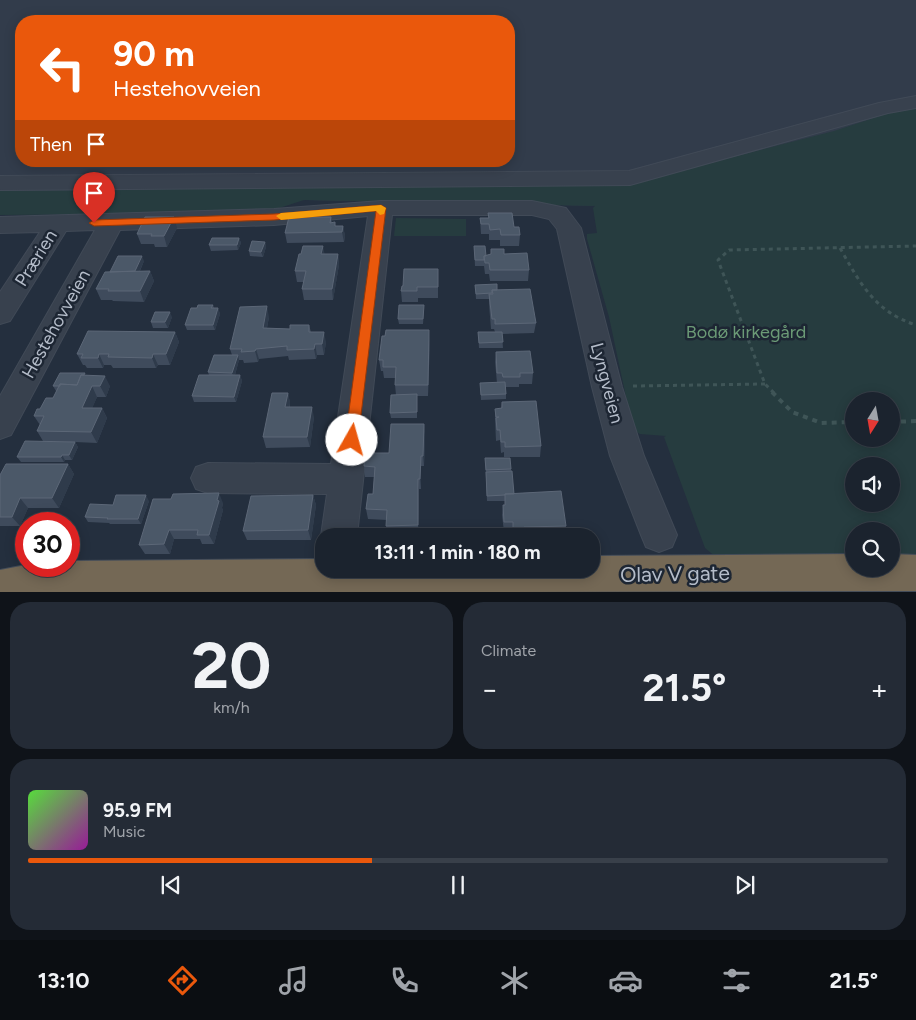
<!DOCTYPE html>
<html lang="en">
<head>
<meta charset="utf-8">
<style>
	body { margin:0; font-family:Figtree,sans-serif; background:#242b36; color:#f1f3f6; height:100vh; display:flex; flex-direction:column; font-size:19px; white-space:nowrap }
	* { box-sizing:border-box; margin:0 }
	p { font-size:16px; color:#a0a4aa }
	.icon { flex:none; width:28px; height:28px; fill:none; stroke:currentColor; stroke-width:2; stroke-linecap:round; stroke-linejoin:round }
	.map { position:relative; height:592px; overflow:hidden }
	.details { display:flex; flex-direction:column; gap:10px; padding:10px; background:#0f1319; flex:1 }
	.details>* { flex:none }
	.hud { position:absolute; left:15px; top:15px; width:500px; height:152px; border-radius:20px; box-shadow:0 2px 12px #0003,0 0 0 1px #39404a; background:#ea580c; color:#fff; overflow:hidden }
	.needle { width:32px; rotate:191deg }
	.tools { position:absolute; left:845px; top:392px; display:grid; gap:10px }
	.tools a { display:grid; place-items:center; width:55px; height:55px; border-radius:50%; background:#1b232e; box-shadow:0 2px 12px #0003,0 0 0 1px #39404a; font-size:25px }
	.speed { position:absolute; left:15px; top:512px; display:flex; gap:10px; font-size:25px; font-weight:700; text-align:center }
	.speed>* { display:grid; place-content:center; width:65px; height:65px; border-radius:50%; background:#1b232e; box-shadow:0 2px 12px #0003,0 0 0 1px #39404a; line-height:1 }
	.speed .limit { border:8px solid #d22; background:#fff; color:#111 }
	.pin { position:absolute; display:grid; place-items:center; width:42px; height:42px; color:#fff; margin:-51px -21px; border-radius:50% 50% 50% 0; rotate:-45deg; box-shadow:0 0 5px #0007 }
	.pin .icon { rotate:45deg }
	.me { position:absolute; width:55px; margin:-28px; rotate:7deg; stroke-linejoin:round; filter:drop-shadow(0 0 4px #0008) }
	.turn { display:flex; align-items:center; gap:18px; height:105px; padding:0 15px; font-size:22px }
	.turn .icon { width:65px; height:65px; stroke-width:2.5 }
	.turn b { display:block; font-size:35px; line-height:42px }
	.then { display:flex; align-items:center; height:48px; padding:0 15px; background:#0003; gap:10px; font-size:19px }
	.big { font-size:38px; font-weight:700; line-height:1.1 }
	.details .card { flex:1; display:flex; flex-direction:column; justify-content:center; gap:8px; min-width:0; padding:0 18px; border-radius:20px; background:#242b36 }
	.details .dial { align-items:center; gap:0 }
	.dial b { font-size:65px; line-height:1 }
	.song { display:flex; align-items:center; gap:15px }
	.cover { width:60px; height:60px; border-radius:8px; background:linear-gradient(135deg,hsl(110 70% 55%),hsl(300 70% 35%)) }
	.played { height:5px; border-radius:2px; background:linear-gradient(90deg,#ea580c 40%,#39404a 40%) }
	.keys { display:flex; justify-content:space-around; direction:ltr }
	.heat { display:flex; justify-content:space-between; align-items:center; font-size:28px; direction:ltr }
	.details .tiles { flex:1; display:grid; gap:10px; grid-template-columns:1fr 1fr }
	.card:last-child { grid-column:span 2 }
	.trip { position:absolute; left:315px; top:528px; width:285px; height:50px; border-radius:20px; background:#1b232e; box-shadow:0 2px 12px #0003,0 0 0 1px #39404a; font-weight:700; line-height:50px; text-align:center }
	.menu { display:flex; height:80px; justify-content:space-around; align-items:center; background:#0b0e12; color:#a0a4aa }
	.menu .icon { width:35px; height:35px }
	.menu .on { color:#ea580c }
	.menu b { font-size:22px; color:#f1f3f6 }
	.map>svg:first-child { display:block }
	.airport { fill:#323c4b; fill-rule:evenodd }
	.green { fill:#263c3f; fill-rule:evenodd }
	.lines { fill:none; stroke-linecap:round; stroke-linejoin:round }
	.minor-casing { stroke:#414a57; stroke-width:2 }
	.highway-casing { stroke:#434c59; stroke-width:2 }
	.path-far1 { stroke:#3f5557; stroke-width:3; stroke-dasharray:4 4; stroke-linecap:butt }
	.path { stroke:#3f5557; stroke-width:4; stroke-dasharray:5 5; stroke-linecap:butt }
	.minor { fill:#38414e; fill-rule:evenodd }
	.highway { fill:#746855; fill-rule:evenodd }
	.wall { fill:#3f4b5c }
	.shaded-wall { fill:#2f3b4b }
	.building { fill:#4b5868; stroke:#5c6777 }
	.route { fill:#ea580c; stroke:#983908 }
	.slow { fill:#f59e0b }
	.labels { text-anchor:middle; stroke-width:5; stroke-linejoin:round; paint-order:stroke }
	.street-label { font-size:18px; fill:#b4bcc9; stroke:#1d2633 }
	.park-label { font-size:18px; fill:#6b9a76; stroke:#1d2633 }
	.near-street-label { font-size:21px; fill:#b4bcc9; stroke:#1d2633 }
</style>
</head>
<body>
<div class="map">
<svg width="916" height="593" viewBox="0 0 916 593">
	<rect width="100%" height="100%" fill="#242f3e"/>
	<path class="airport" d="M0 0H916V201L603 206 304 200 0 203ZM21 21H509V161H21Z"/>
	<path class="green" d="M916 108V560H891V531H854V561L722 562 705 548 664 437 666 436 640 434 633 430 609 317 587 239V234L597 233 593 208 595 206 304 200 264 213 0 215V191L629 184 834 131 895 111ZM854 401H891V439H854ZM854 466H891V504H854Z
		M396 218 466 219V236H394Z"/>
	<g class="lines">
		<defs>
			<path id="minor" d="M916 96V108L888 113 630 185 0 190V176L629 171 879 103Z
				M381 201H532L566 208 581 228 622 387 644 456 677 535 672 547 659 552 646 547 641 535 610 456 592 387 557 229 549 219 532 215H392L357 536H324V543L321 536 327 494 208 493 196 489 191 478 196 467 208 463 331 464 368 216 274 225 120 230 11 435 0 439V396L95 230 66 231 10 321 0 324V292L40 232 0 233V217L274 209Z"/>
			<path id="highway" d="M854 554V569H891V554L916 555V591L0 593V570L26 565V566H69V561L324 559V569H591V556Z"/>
		</defs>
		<use href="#minor" class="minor-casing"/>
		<use href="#highway" class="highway-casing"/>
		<path class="path-far1" d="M840 248C860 283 875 312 916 325
			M633 386 765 384
			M774 393 765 384 718 260 729 250 916 246"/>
		<path class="path" d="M772 392 792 412 821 423 854 422
			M891 422 916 421"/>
		<use href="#minor" class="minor"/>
		<use href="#highway" class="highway"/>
	</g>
	<path class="wall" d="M488 213 514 227 520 235 519 246H500V240H489V234H481L480 218H488Z
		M331 217 332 223 336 226H343L345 236 344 242 287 243 285 233Z
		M177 228 167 247H155L154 244H141L137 234Z
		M239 238 241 243 238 250 211 251 209 245Z
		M265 242 266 247 263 257 250 256 249 251Z
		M474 246 486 256 491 254V249L504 254 529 270 528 281H490L489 274H485L484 266H475Z
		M324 254H338L339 265 333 300H304L302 289 304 282H297L295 271Z
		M144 261 140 271H150L154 281 144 302 113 301 112 300H101L96 289 110 272Z
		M438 279V298H418V302H402L401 291Z
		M475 285 497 290 536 323 534 333 502 334 503 348H479L478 332H495L494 329H491L489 304V299H476Z
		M213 305 214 308H218L220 314 215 330H187L185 325 197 308Z
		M424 310 423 324H399L398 319Z
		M172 317 168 328H153L151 322Z
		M269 317 267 328 290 329 309 325 311 332 326 342 324 355H317L316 359 289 360 288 356 259 359 258 362 244 363 243 360H239L235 375H240L242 381 236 402H194L192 396 209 375 208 372 232 355 230 349Z
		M175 332 179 342 170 365H158L156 368H113L111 365H104L103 368H87L85 365H83L77 354Z
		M430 340 428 396H417V418H391L390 413 396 395 395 385 396 378H384L383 371H381L379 360Z
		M496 352 533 373 532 384H519V387H506V399L481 400 480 383H497L495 362Z
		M86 375 110 386 106 397H97L92 408H102L107 418 97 443 75 442 78 447 72 460H65L64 462H21L17 457 71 442 43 441 37 431 40 425 34 416 53 398 57 391H56L53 386Z
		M288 393 290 403V407L314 417 310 447 266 448 263 437Z
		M502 402 541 446 540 457H504V452L501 453 500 440 496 441 495 419V409L501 408Z
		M424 424 425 435 424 466H421V489H419L418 535H388L386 526 387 520 368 519 366 509 373 494 374 477H365L364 466 389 453Z
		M485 458 511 469 514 494 566 526 564 536H512V532H504L502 515 503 505H505V501H487Z
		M68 464 74 474 59 508H28L20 526H0V475Z
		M313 495 316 505 311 540H247L243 531Z
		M149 501 141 524H110L109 523 88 522 85 517 113 505Z
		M223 503 222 508 223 510 214 544H202L200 539H174L170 554H145L139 545Z"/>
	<path class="shaded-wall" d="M174 217 177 228 167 247 164 236Z
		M343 226 345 236 344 242 342 232Z
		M239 238 241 243 238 250 237 245Z
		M265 242 266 247 263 257 261 252Z
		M323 246 325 256 321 254Z
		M338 254 339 265 333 300 332 289Z
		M142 256 144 261 136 279 134 273Z
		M150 271 154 281 144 302 140 291Z
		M267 306 269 317 265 338 263 328Z
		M218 308 220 314 215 330 213 325Z
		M170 312 172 317 168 328 165 322Z
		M429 330 430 340 428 396V385Z
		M175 332 179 342 170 365 166 354Z
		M324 332 326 342 324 355 322 344Z
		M315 344 317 355 316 359 314 349Z
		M256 349 259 359 258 362 255 351Z
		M99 354 104 365 103 368 98 358Z
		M153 354 158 365 156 368 152 358Z
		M238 355 239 360 234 378 232 373Z
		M240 375 242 381 236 402 234 397Z
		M105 376 110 386 106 397 100 386Z
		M92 386 97 397 88 418 82 408Z
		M288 393 290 403 288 418 285 407Z
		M312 407 314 417 310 447 307 437Z
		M102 408 107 418 97 443 91 432Z
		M424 424 425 435 424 466 423 456Z
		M75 442 78 447 72 460 69 455Z
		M62 455 65 460 64 462 61 457Z
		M421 456V489L420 479Z
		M68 464 74 474 59 508 52 498Z
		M418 479 419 489 418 535Z
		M219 493 223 503 222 508 223 510 214 544 209 535Z
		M146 495 149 501 141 524 138 519Z
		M313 495 316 505 311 540 308 530Z
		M20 498 28 508 20 526 12 517Z
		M169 530 174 539 170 554 164 544Z"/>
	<path class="building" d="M488 213H512L514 227H519L520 235H501L500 229 490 230 489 224H481L480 218H489Z
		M145 217H174L164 236H151L152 234H137Z
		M289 217H331L330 223 335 222V226H343L342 232 285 233Z
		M212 238H239L237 245H209Z
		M252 241 265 242 261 252 249 251Z
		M303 246H323L321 254H338L332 289H302L306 271H295L299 254H301Z
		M474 246H485L486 256H484V260H475Z
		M491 249H504V254L527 253 529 270H490L489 263H485L484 256 491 254Z
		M118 256H142L135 271 110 272Z
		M404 269H438V287H417V291H401L402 286H403Z
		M150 271 140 291H108L109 289H96L105 272Z
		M497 284V290H492V293L476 294 475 285Z
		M530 289 536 323 495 324V319H492L489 294H493L492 290Z
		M198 305H213L211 308H218L213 325H185L191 308H197Z
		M399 305H424L423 319H398Z
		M267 306 263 328 290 329V325H309V332H324L322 344H315L314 349 287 350V346L256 349 255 351 241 352 242 349H230L240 307Z
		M155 312H170L165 322H151Z
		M386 330H429L428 385H395L396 367H383V360H379L382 336H385Z
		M88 331 175 332 166 354H153L152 358 108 357 109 354H99L98 358H81L83 354H77Z
		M478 332H502L503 342 479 343Z
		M530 351 533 373H520V377H503L502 373H497L496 352Z
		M214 355H238L232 373 208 372Z
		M60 373H85L84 375H81L77 385 60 384V386H53Z
		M81 375 105 376 100 386H92L82 408H102L91 432 37 431 44 416H34L37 409H40L46 398H53L60 384 77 385Z
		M199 375H240L234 397 192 396Z
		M505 382 506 394 481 395 480 383Z
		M272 393H288L285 407H312L307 437H263Z
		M417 394V412L390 413 391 395Z
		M536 401 541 446 505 447V442H501L500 430H497L496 418 499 417H496L495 409 502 408V402Z
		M391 424H424L423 456H421L420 479H418V525L386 526 387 510 366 509 368 494H373L375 467 364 466 365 453H389Z
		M25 441 75 442 69 455H62L61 457H17Z
		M485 458H510L511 469 486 470Z
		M6 464H68L52 498H20L12 517H0V475Z
		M512 471 514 494H505V495L487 496 486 472Z
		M561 491 566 526 524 527V529H516L513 528V522H504L503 505H505V494Z
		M219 493 217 500 219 501 209 535H197L198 530H169L164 544 139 545 153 499H171L173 494Z
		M116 495H146L138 519H107L108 518 85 517 90 504 113 505Z
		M313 495 308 530 243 531 251 496Z"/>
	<path class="route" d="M381 205 386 208 358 440 356 444 352 446 347 444 345 440 376 211 274 220 94 226 89 223 94 220 274 214Z"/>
	<path class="slow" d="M381 205 386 208 384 214 380 215 376 211 281 220 276 216 281 213Z"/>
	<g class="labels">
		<g class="street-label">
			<text transform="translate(36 258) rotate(-58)" y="6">Prærien</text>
			<text transform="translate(56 324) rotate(-61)" y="6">Hestehovveien</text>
			<text transform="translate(607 383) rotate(75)" y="6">Lyngveien</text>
		</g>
		<g class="park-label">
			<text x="746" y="338">Bodø kirkegård</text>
		</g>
		<g class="near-street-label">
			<text transform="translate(675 574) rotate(-1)" y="7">Olav V gate</text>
		</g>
	</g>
</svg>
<div class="tools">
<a><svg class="needle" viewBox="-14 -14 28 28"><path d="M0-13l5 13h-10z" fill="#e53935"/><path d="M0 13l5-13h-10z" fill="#a0a4aa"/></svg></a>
<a><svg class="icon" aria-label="sound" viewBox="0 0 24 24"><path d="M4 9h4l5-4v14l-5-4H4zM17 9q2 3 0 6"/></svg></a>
<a><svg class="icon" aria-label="search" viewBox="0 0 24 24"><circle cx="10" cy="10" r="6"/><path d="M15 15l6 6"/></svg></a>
</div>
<div class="speed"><div class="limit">30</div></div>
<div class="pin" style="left:94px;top:223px;background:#d93025"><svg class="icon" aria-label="arrive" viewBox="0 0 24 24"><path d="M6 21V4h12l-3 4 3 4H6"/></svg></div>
<svg class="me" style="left:352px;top:440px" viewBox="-20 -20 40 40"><circle r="19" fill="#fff"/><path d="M0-13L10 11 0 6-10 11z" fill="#ea580c"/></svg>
<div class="trip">13:11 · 1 min · 180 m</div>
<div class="hud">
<div class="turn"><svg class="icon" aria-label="left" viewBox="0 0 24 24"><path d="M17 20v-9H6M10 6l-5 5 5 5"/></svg><div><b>90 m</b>Hestehovveien</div></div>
<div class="then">Then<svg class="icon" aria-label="arrive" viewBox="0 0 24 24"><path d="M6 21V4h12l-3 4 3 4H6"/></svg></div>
</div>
</div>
<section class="details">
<div class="tiles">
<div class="card dial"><b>20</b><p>km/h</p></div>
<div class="card"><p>Climate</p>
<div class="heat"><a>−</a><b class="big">21.5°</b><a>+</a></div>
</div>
<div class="card">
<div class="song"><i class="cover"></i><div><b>95.9 FM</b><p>Music</p></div></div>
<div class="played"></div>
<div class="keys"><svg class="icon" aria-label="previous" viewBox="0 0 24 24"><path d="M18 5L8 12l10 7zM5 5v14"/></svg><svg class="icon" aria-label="pause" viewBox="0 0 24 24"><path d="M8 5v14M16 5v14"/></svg><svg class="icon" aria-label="next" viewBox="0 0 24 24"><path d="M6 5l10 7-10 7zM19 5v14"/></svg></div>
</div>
</div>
</section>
<nav class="menu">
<b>13:10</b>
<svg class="icon on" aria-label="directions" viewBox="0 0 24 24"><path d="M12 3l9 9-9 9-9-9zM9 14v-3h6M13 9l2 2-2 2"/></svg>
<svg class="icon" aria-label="music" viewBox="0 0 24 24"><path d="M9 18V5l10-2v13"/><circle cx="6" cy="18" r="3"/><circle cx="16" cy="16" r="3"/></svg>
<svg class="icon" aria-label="phone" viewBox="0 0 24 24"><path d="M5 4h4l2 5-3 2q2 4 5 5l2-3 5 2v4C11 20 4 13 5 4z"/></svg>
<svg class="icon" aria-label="climate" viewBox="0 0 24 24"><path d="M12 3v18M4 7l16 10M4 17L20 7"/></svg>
<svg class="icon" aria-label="car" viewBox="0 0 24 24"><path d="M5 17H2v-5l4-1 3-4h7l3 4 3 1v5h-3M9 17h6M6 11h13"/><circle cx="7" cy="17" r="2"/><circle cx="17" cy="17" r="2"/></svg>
<svg class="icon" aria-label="filters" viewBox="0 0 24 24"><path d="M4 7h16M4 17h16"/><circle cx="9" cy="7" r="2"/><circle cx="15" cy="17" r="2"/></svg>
<b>21.5°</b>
</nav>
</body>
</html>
